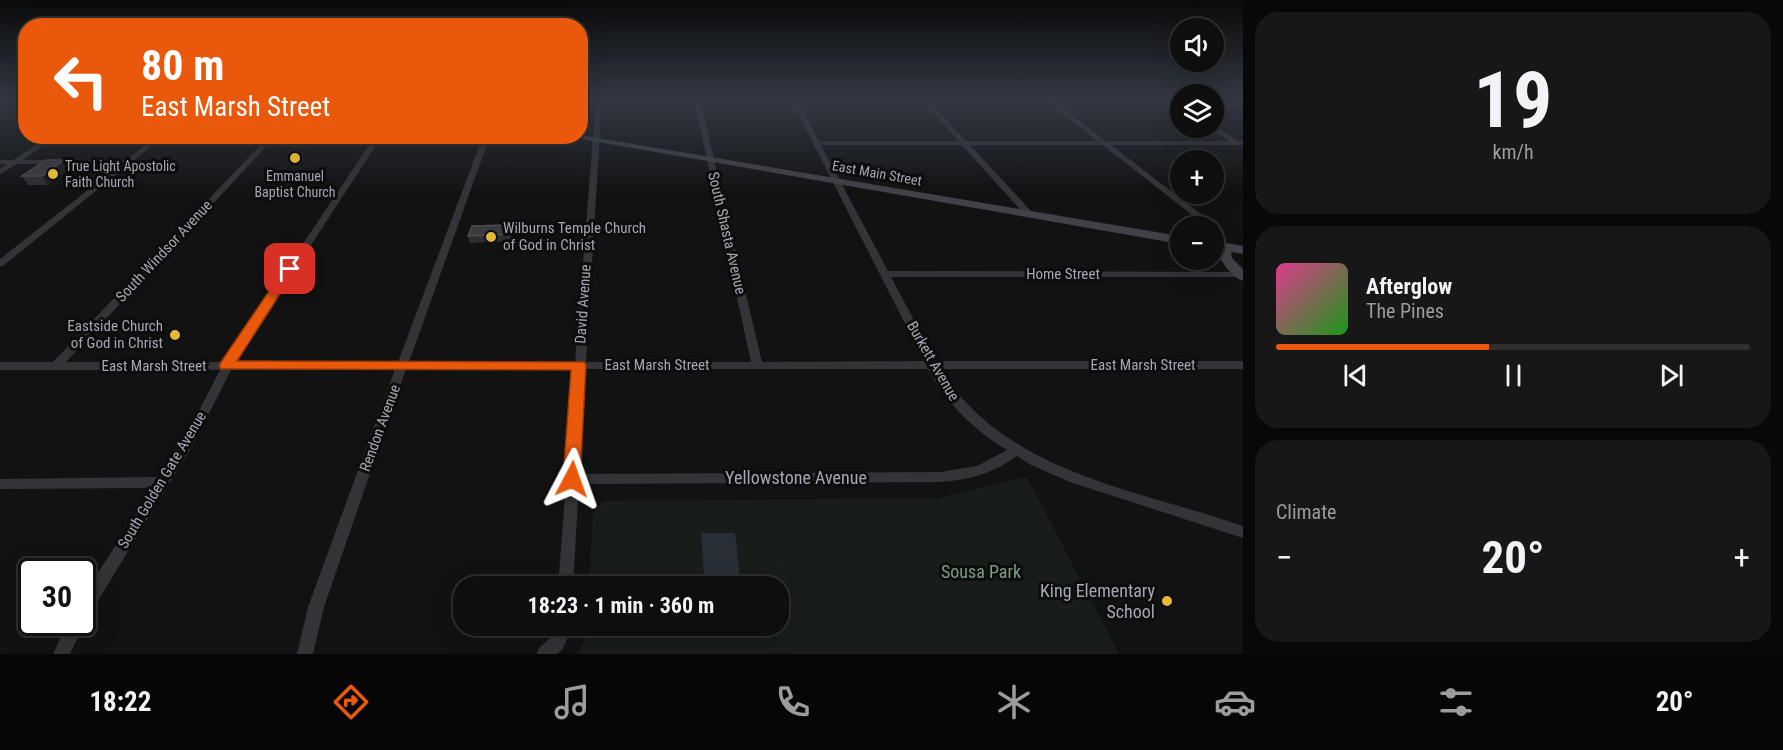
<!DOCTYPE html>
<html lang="en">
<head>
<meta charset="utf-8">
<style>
	body { margin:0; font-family:"Roboto Condensed",sans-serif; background:#171717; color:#f1f3f6; height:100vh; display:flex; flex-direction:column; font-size:22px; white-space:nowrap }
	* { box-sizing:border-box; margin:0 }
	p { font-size:20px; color:#9b9c9e }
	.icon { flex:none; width:33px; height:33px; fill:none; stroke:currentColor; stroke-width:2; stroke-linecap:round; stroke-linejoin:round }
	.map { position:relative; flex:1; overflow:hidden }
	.drawer { display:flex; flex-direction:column; gap:12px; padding:12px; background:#080808; width:540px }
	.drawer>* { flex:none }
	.banner { position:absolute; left:18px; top:18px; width:570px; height:126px; border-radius:24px; box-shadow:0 6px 24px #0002,0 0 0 2px #2e2e2e; background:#ea580c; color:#fff; overflow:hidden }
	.tools { position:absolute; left:1170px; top:18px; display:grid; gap:12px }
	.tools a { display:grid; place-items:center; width:54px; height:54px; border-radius:50%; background:#0e0e0e; box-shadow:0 6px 24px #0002,0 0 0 2px #2e2e2e; font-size:30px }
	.speed { position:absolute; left:18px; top:558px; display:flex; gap:12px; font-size:30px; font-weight:700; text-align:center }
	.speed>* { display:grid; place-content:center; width:78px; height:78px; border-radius:50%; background:#0e0e0e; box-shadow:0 6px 24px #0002,0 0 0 2px #2e2e2e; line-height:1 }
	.speed .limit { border:3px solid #111; border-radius:9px; background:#fff; color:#111 }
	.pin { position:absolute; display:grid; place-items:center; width:51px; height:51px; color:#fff; margin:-26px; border-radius:12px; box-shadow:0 3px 9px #0006 }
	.me { position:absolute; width:66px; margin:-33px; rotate:4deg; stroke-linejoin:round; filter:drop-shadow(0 0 4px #0008) }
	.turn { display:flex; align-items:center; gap:21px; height:126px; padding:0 24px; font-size:27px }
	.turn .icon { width:78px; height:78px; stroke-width:2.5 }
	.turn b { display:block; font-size:42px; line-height:51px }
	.big { font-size:45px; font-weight:700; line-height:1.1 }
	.drawer .tile { flex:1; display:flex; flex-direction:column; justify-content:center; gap:9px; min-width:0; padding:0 21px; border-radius:24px; background:#171717 }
	.drawer .dial { align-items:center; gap:0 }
	.dial b { font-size:78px; line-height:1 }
	.song { display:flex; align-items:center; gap:18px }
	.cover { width:72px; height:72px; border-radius:9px; background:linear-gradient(135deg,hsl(330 70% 55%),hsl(120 70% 35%)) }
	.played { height:6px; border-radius:3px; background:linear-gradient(90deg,#ea580c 45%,#2e2e2e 45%) }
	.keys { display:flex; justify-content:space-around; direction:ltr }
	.heat { display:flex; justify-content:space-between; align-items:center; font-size:33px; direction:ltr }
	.trip { position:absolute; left:453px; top:576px; width:336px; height:60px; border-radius:24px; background:#0e0e0e; box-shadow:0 6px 24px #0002,0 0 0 2px #2e2e2e; font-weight:700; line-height:60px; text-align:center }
	.dock { display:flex; height:96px; justify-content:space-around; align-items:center; background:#060606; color:#9b9c9e }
	.dock .icon { width:42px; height:42px }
	.dock .on { color:#ea580c }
	.dock b { font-size:27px; color:#f1f3f6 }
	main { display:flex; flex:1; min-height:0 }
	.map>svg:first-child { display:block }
	.green { fill:#181d19 }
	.water { fill:#292f36 }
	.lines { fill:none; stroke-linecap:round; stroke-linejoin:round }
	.street { fill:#333338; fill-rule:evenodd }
	.secondary { fill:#414248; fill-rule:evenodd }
	.wall { fill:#2e2e31 }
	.shaded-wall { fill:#1d1d1f }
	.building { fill:#3b3b3f; stroke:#4b4c51; stroke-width:1.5 }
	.route { fill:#ea580c; stroke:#983908; stroke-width:1.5 }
	.poi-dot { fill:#e4b838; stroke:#0d0d0e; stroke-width:2 }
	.labels { text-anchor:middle; stroke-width:6; stroke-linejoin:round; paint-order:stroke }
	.far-poi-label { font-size:14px; fill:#a4a7b3; stroke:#0d0d0e; text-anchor:start }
	.far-street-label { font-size:14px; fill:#a4a7b3; stroke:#0d0d0e }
	.poi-label { font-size:15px; fill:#a4a7b3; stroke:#0d0d0e; text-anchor:start }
	.street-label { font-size:15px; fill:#a4a7b3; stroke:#0d0d0e }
	.near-street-label { font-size:18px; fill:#a4a7b3; stroke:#0d0d0e }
	.near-park-label { font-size:18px; fill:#7c9d81; stroke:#0d0d0e }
	.near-poi-label { font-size:18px; fill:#a4a7b3; stroke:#0d0d0e; text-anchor:end }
</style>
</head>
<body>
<main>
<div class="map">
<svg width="1243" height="654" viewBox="0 0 1243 654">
	<rect width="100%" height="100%" fill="#121213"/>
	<path class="green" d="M1027 477 1119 654H577L586 638V626H778V586H589L593 513 603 501 938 498Z"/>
	<path class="water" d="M701 533H735L741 586H705Z"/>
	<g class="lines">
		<path class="street" d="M596 100H602L586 362H751L694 100H700L762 362 924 361 791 100H797L819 141H958L922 100H928L966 141H1097L1046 100H1053L1106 141H1229L1209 128 1214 126 1239 141H1243V145H1111L1214 224 1225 236 1227 247 1223 250 1219 247 1217 237 1214 233V226H1206L1103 145H970L1032 212 1033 214 1029 217 1026 216 962 145H821L888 271 1243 272V276L1240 277H891L936 361H1243V369H940C944 377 950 384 956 391 1025 476 1145 492 1243 526V538L1070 482 1031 465 1017 456C994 473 969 480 941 482L579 484 573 586H558L575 369H406L324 607 313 654H297L308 607 395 369 231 370 194 443 88 617 84 619 85 622 70 654H53L68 622H82V597L153 488 0 489V479L160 477 185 438 220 370H0V362H53L269 136H276L66 362H224L375 136H382L235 362H398L483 136H490L409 362H575ZM586 369H928C944 401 976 432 1007 450L977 466 941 472 579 474Z
			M1164 100H1171L1180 106V110Z
			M1214 105H1243V109H1214Z
			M49 136H57L23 160H127L156 136H164L3 266 0 267V259L121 164H17L0 174V169L7 164H0V160H13Z
			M557 626H573L562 650 557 654H537L539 648 550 638Z"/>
		<path class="secondary" d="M580 135 1180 236V244L564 136Z
			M1214 241 1243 246V254L1231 252 1232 258 1243 269V281C1231 277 1220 261 1217 249H1214Z"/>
	</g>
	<path class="wall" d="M275 136H318L309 147 277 146 274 138Z
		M69 169 47 185H28L22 176Z
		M513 231 511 241 470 243 468 236Z"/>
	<path class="shaded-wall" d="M308 136H318L309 147 307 138Z
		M64 160 69 169 47 185 42 176Z
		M512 225 513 231 511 241 510 234Z"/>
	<path class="building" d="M275 136H308L307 138H274Z
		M46 160H64L42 176H22Z
		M512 225 510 234 468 236 472 226Z"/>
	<linearGradient id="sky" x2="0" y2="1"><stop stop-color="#0a0a0a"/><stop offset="0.52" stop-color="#333944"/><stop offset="1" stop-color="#333944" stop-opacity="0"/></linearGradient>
	<rect width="1243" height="192" fill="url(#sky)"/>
	<path class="route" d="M290 265 296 269 237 361 584 362 586 365 580 479 578 484 572 486 566 484 563 479 571 370 221 369 219 366 221 362 286 266Z"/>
	<g class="poi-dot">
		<circle cx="295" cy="158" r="6"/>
		<circle cx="53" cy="174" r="6"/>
		<circle cx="491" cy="237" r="6"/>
		<circle cx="175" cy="335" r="6"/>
		<circle cx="1167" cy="601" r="6"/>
	</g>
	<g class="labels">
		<g class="far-poi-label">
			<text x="65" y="171">True Light Apostolic<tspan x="65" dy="16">Faith Church</tspan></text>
			<text x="295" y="181" text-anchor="middle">Emmanuel<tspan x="295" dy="16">Baptist Church</tspan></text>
		</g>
		<g class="far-street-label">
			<text transform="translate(877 173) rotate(10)" y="5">East Main Street</text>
		</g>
		<g class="poi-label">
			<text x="503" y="233">Wilburns Temple Church<tspan x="503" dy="17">of God in Christ</tspan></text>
			<text x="163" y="331" text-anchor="end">Eastside Church<tspan x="163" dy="17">of God in Christ</tspan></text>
		</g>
		<g class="street-label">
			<text transform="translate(727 233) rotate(77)" y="5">South Shasta Avenue</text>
			<text transform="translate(164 251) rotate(-47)" y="5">South Windsor Avenue</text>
			<text x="1063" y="279">Home Street</text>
			<text transform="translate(583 304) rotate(-86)" y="5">David Avenue</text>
			<text transform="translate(933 361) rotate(60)" y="5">Burkett Avenue</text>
			<text x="657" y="370">East Marsh Street</text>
			<text x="1143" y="370">East Marsh Street</text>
			<text x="154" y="371">East Marsh Street</text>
			<text transform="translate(380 428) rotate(-70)" y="5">Rendon Avenue</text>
			<text transform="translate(162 480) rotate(-59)" y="5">South Golden Gate Avenue</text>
		</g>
		<g class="near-street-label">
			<text x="796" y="484">Yellowstone Avenue</text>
		</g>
		<g class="near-park-label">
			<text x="981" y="578">Sousa Park</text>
		</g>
		<g class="near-poi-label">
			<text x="1155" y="597">King Elementary<tspan x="1155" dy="21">School</tspan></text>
		</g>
	</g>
</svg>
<div class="tools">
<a><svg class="icon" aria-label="sound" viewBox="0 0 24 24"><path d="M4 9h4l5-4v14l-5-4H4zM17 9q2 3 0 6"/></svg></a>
<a><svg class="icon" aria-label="layers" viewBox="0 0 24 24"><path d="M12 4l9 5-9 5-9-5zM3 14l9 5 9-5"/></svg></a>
<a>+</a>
<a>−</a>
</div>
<div class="speed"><div class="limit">30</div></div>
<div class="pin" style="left:290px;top:269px;background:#d93025"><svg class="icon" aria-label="arrive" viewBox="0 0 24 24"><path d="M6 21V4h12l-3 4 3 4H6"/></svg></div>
<svg class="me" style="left:572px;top:479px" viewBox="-20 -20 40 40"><path d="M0-17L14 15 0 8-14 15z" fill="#ea580c" stroke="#fff" stroke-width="4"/></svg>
<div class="trip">18:23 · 1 min · 360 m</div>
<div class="banner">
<div class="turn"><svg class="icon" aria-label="left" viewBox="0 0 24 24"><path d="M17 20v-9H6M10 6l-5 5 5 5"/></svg><div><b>80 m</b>East Marsh Street</div></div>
</div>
</div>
<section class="drawer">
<div class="tile dial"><b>19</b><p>km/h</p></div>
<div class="tile">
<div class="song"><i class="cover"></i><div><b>Afterglow</b><p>The Pines</p></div></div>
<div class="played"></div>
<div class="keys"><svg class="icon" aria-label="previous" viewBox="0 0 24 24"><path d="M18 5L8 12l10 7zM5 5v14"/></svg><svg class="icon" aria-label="pause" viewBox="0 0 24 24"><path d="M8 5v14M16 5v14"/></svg><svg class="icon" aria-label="next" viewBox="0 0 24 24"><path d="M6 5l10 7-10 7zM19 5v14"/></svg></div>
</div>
<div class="tile"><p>Climate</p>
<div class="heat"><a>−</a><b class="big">20°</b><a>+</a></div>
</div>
</section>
</main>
<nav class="dock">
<b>18:22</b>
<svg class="icon on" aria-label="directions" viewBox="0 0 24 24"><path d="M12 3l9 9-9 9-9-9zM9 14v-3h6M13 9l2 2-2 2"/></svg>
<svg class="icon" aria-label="music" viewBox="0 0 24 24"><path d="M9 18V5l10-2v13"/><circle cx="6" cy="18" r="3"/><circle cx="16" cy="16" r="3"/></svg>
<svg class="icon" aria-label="phone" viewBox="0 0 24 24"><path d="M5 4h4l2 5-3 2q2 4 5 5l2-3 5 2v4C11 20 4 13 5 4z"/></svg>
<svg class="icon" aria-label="climate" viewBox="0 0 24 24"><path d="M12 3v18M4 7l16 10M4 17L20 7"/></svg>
<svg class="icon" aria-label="car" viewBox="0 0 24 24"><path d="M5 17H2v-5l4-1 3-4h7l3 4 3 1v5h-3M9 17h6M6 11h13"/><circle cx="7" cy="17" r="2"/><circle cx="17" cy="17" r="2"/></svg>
<svg class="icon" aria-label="filters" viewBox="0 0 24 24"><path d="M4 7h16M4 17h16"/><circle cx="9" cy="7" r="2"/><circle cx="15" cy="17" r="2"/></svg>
<b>20°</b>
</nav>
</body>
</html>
